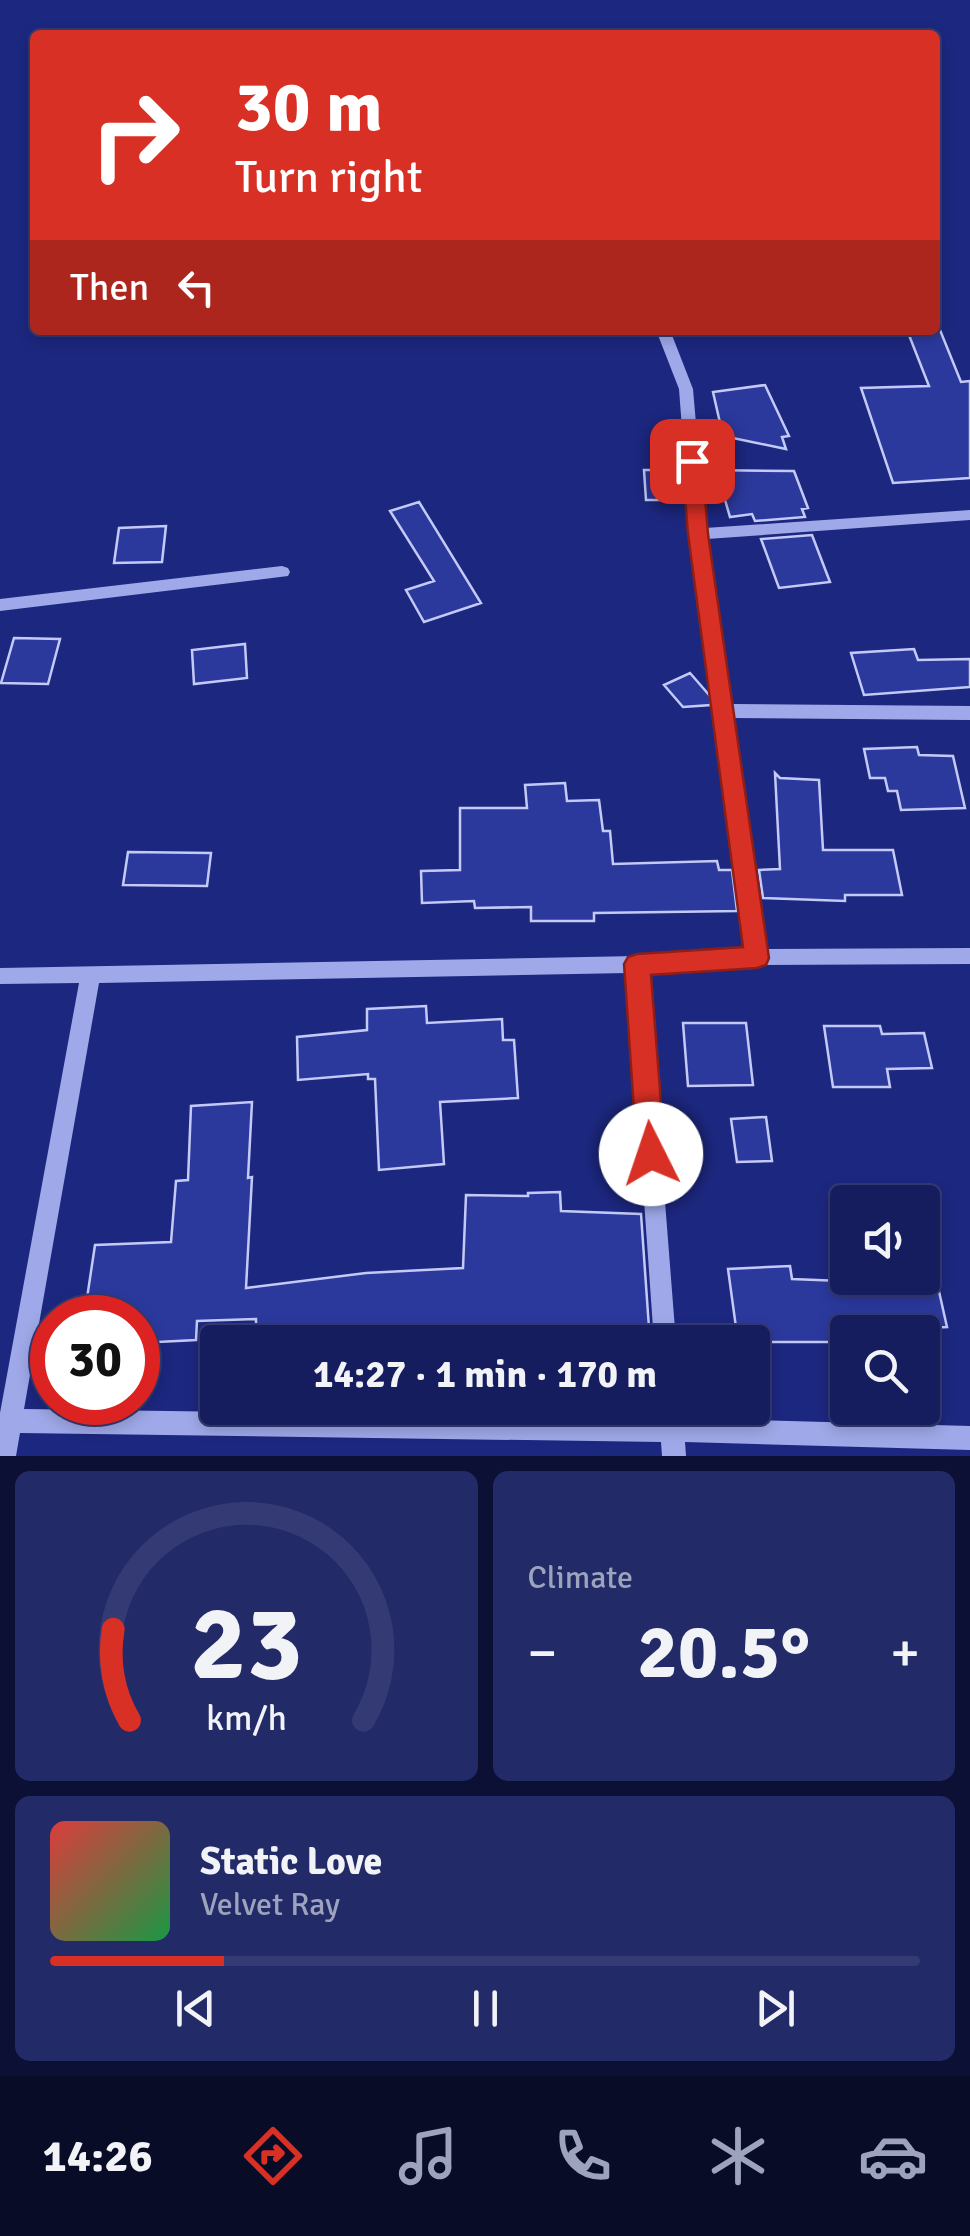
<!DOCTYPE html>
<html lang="en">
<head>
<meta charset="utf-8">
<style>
	body { margin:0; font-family:Signika,sans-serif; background:#222a68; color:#f1f3f6; height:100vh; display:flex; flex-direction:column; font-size:38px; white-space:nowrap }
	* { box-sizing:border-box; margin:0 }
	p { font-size:32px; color:#9da2bd }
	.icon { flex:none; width:55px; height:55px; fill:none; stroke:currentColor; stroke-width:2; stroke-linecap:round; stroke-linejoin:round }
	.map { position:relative; height:1456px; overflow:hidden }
	.details { display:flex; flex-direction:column; gap:15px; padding:15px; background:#0c1034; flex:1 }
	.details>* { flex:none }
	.banner { position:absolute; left:30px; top:30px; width:910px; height:305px; border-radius:10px; box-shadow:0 5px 15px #0003,0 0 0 2px #343b74; background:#d93025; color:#fff; overflow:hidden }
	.fabs { position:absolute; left:830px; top:1185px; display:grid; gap:20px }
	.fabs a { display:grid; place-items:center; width:110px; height:110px; border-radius:10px; background:#151d5f; box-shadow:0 5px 15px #0003,0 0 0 2px #343b74; font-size:50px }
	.speed { position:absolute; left:30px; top:1295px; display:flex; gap:20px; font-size:50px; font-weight:700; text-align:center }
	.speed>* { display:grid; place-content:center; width:130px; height:130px; border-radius:50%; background:#151d5f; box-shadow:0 5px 15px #0003,0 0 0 2px #343b74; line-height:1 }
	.speed .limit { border:15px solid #d22; background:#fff; color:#111 }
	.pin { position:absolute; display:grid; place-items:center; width:85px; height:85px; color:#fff; margin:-42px; border-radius:20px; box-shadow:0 5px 15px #0006 }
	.me { position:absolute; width:110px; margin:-55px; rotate:356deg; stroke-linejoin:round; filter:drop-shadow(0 0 8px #0008) }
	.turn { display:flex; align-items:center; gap:35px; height:210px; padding:0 40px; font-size:45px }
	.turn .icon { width:130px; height:130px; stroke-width:2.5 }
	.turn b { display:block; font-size:70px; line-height:85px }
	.then { display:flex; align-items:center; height:95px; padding:0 40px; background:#0003; gap:20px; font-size:38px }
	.big { font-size:75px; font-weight:800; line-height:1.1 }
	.details .widget { flex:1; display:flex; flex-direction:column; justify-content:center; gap:15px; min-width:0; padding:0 35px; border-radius:15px; background:#222a68 }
	.details .dial { align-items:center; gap:0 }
	.dial svg { height:260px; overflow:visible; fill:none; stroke:#343b74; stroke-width:7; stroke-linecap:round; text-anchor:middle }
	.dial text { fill:#f1f3f6; stroke:none }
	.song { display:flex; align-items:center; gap:30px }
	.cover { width:120px; height:120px; border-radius:15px; background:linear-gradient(135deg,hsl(0 70% 55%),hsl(140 70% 35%)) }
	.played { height:10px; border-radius:5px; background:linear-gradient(90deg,#d93025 20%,#343b74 20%) }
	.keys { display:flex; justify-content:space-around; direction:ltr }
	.heat { display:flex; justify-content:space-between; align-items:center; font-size:55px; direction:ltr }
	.details .tiles { flex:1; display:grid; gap:15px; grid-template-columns:1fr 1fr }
	.widget:last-child { grid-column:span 2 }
	.trip { position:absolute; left:200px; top:1325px; width:570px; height:100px; border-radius:10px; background:#151d5f; box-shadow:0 5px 15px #0003,0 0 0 2px #343b74; font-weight:800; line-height:100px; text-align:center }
	.tabs { display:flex; height:160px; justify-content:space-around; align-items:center; background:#080c26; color:#9da2bd }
	.tabs .icon { width:70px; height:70px }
	.tabs .current { color:#d93025 }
	.tabs b { font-size:45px; color:#f1f3f6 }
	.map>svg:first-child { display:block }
	.building { fill:#2b399d; stroke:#c4caf7; stroke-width:2.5 }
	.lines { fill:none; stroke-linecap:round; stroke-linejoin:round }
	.minor { fill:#9fa9e9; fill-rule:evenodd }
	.route { fill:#d93025; stroke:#8d1f18; stroke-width:2.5 }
</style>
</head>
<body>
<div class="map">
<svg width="970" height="1456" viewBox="0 0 970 1456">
	<rect width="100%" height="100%" fill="#1c277f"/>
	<path class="building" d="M907 330H940L961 382 970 381V478L893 483 861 388 929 386Z
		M765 385 789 436 782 437 786 449 723 436 713 392Z
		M644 470H681L684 500H646Z
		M704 470 794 471 808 508 802 509 805 517 755 521 752 514 730 517 725 500H706Z
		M419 502 481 603 424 622 406 590 434 581 390 511Z
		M166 526 162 562 114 563 119 528Z
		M812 535 830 582 779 588 761 539Z
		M14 638 60 639 48 684 1 683Z
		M245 644 247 678 194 684 192 650Z
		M914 649 918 660 970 659V687L864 695 851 653Z
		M690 673 710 696 711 705 683 707 664 685Z
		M917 747 919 755 953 756 965 808 901 810 897 791H888L885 778H870L864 749Z
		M775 773 780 778 819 780 823 850H893L902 895H845V901L763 898 759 870 780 869Z
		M565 783 567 801 599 800 603 831H610L613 864 717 861 719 870H732L737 911 594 913V921H531V907L475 908 474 901 422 903 421 871 460 870V808H527L525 785Z
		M128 852 211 853 207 886 123 885Z
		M426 1006 427 1023 502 1019 503 1040H514L518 1098 440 1102 444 1164 379 1170 375 1079H368V1074L298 1080 297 1037 367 1030V1009Z
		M683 1023H746L753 1085 688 1086Z
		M824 1026H880L882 1034 924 1033 932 1068 887 1069 890 1087H833Z
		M252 1102 248 1178 252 1177 246 1288 366 1273 463 1268 466 1195 528 1196V1193L560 1192 561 1211 641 1214 650 1342H464L463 1331 334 1337V1342H256V1319L197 1321 196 1340 138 1343V1318H84L95 1245 171 1242 176 1181 188 1180 191 1106Z
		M766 1117 772 1161 737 1162 731 1119Z
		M790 1266 792 1279 892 1283 891 1278H936L947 1327 856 1331 848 1332V1342H738L728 1269Z"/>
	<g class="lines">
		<path class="minor" d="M656 330H670L693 389 705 528 970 510V520L707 539 733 704 970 706V720L735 718 766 949 970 948V964L757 965 647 972 676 1342H654L628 973 99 983 24 1409 659 1418 658 1408H682L683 1418 970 1426V1450L685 1442 686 1456H662L661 1442 20 1433 16 1456H0V1413L79 983 0 984V968L637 956 746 949 716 711 690 534 679 389Z
			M282 566 288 568 290 572 288 576 0 611V599Z"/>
	</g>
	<path class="route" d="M692 455 702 461 708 534 769 958 766 965 757 968 651 975 665 1154 661 1163 651 1166 641 1163 637 1154 624 964 628 957 637 954 743 947 688 534 682 461Z"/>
</svg>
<div class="fabs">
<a><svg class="icon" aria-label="sound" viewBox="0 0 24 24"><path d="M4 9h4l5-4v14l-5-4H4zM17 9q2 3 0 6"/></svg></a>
<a><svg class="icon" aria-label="search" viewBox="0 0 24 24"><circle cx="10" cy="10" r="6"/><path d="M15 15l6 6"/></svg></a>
</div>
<div class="speed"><div class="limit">30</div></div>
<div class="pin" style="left:692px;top:461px;background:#d93025"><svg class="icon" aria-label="arrive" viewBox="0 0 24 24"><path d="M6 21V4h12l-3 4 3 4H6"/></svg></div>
<svg class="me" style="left:651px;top:1154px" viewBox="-20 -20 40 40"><circle r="19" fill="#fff"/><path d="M0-13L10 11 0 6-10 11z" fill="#d93025"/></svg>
<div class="trip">14:27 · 1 min · 170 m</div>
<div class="banner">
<div class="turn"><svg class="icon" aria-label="right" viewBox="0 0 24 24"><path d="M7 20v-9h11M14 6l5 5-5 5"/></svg><div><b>30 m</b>Turn right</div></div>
<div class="then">Then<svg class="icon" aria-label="left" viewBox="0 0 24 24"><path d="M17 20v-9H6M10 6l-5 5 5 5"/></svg></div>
</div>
</div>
<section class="details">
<div class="tiles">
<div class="widget dial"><svg viewBox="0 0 100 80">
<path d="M14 69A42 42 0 1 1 86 69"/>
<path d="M14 69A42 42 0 0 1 9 41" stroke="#d93025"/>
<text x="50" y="56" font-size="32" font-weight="700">23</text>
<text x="50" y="72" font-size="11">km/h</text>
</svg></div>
<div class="widget"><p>Climate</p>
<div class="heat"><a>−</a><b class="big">20.5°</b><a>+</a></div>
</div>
<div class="widget">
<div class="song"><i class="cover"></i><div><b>Static Love</b><p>Velvet Ray</p></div></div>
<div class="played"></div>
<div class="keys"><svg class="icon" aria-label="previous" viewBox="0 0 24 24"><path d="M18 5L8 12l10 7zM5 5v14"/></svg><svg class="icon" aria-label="pause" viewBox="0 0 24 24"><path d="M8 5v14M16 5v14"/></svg><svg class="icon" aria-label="next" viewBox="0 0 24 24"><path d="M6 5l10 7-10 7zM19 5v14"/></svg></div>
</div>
</div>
</section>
<nav class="tabs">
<b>14:26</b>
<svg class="icon current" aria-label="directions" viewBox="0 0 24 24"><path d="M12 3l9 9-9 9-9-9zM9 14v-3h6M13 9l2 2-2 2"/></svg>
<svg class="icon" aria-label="music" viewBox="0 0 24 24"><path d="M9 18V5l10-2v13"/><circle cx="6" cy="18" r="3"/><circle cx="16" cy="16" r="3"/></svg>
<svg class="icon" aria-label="phone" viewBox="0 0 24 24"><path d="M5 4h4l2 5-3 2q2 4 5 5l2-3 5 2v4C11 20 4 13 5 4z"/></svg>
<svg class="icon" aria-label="climate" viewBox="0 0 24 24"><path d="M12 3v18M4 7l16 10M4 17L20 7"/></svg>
<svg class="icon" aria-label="car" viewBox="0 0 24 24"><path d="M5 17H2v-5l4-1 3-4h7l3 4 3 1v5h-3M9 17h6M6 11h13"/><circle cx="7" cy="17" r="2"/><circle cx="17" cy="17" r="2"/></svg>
</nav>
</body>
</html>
